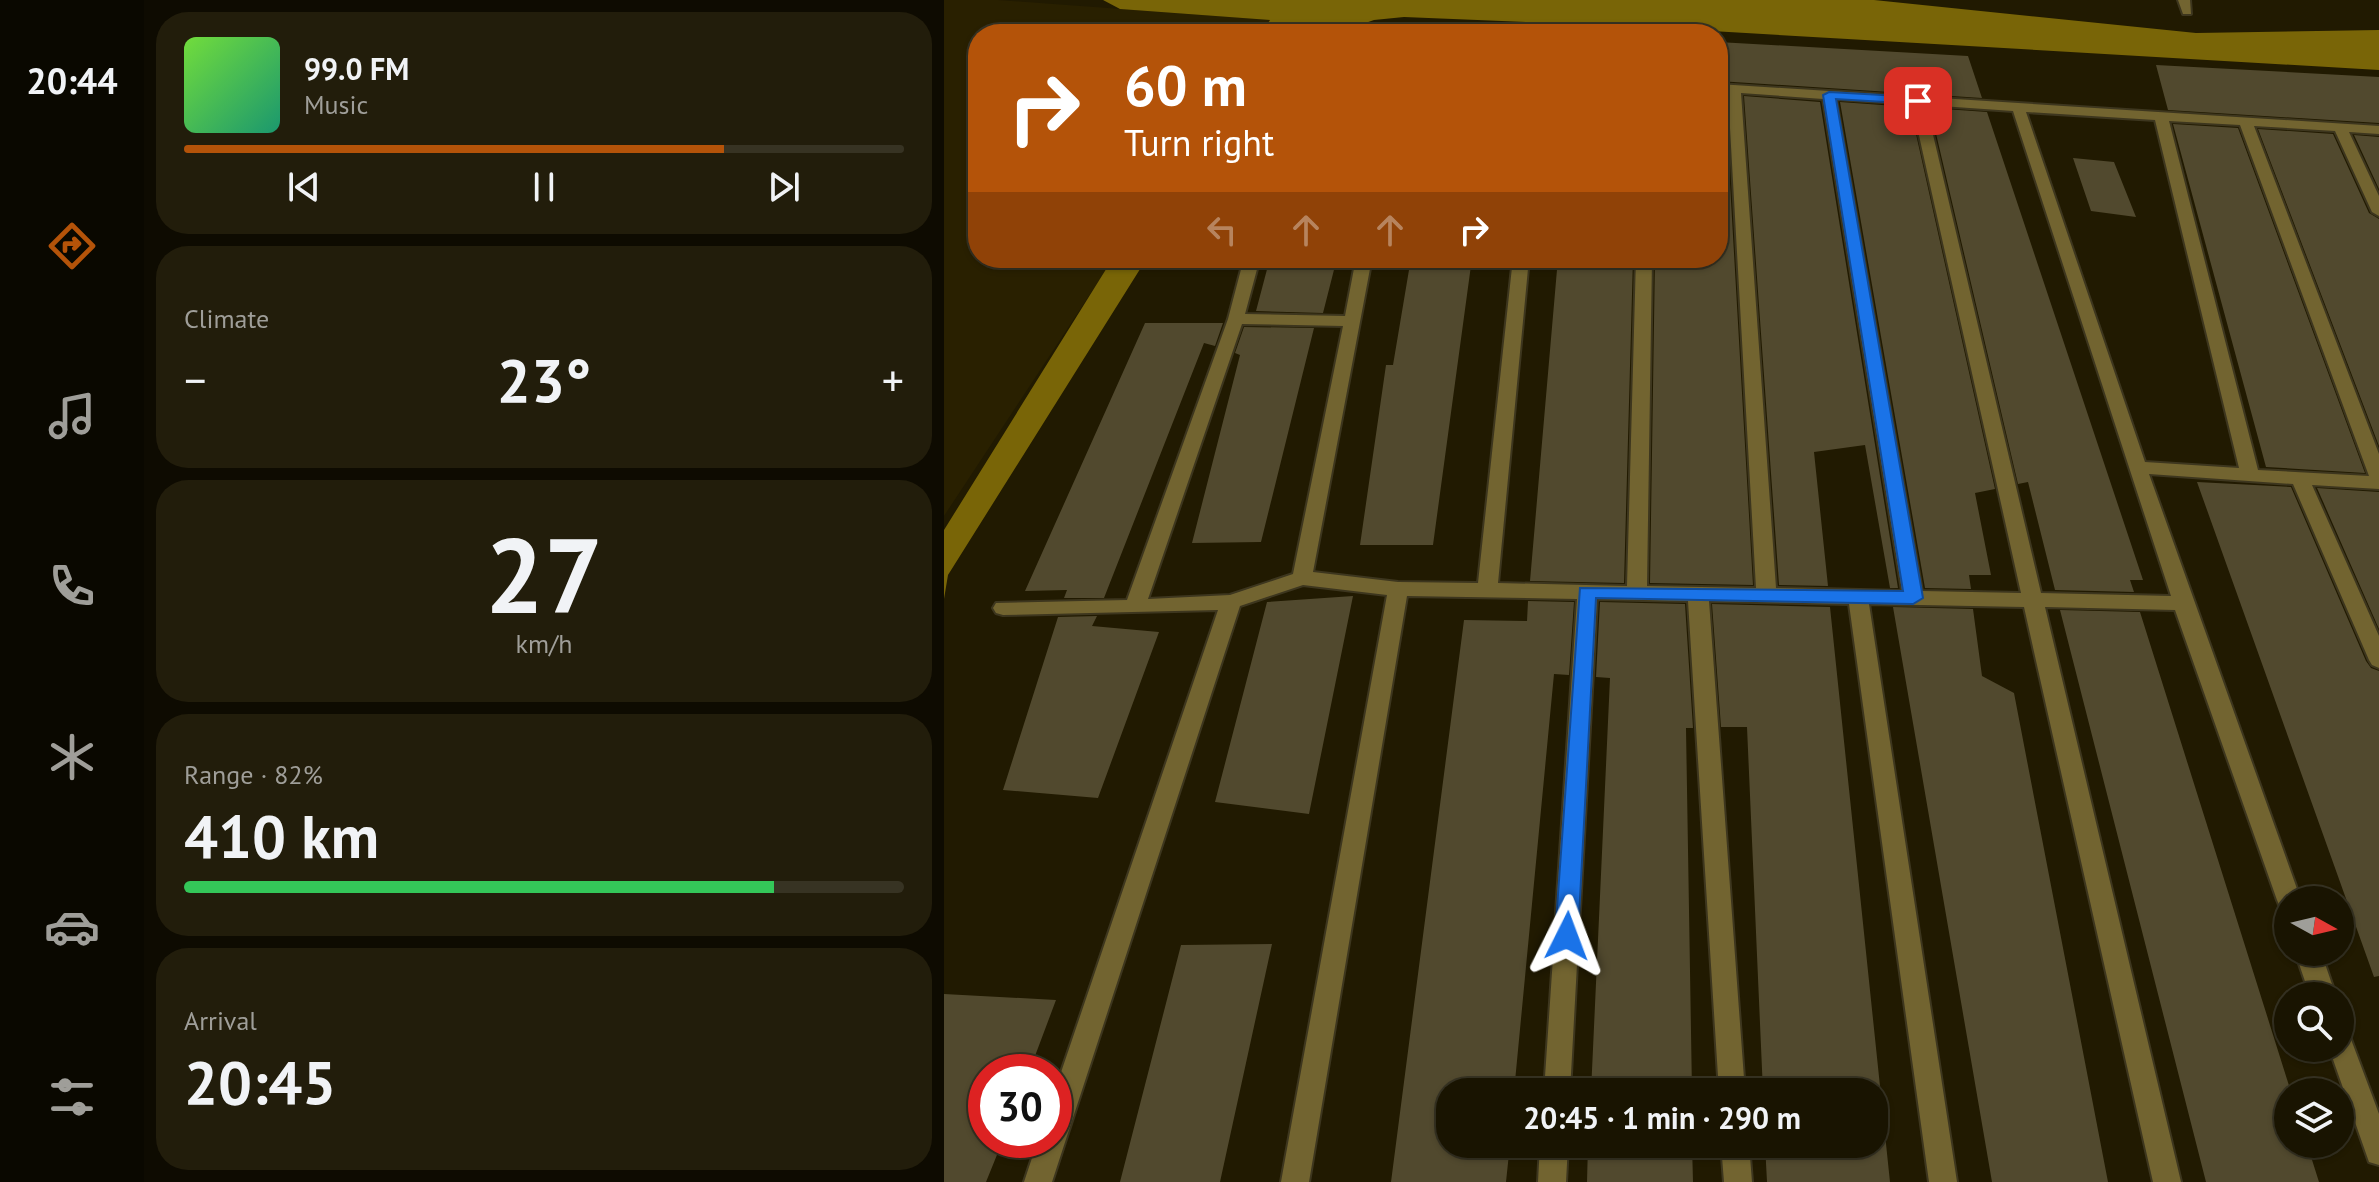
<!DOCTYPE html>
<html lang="en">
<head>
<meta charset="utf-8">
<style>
	body { margin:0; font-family:"PT Sans",sans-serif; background:#221d0b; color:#f1f3f6; height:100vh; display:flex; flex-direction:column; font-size:30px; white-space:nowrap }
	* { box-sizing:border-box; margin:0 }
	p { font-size:26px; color:#9f9e99 }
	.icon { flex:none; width:44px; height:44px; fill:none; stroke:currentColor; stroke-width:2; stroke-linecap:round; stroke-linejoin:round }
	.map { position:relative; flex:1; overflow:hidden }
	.sheet { display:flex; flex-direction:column; gap:12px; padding:12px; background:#0e0b01; width:800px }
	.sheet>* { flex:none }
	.top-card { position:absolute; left:24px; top:24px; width:760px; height:244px; border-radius:32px; box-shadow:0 2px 6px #0004,0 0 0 2px #373323; background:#b45309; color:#fff; overflow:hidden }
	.needle { width:52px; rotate:98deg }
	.fabs { position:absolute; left:1330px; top:886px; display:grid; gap:16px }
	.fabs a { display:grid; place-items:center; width:80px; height:80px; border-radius:50%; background:#191401; box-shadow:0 2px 6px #0004,0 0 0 2px #373323; font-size:40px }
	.speed { position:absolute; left:24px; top:1054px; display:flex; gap:16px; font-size:40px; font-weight:700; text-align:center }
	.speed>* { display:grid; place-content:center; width:104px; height:104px; border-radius:50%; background:#191401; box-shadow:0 2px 6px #0004,0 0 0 2px #373323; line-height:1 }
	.speed .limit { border:12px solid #d22; background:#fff; color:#111 }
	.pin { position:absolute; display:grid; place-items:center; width:68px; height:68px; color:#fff; margin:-34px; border-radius:16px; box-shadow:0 4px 12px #0006 }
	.me { position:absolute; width:88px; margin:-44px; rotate:3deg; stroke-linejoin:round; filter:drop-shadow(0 0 6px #0008) }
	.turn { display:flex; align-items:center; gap:28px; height:168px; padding:0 24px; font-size:36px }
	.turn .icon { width:104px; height:104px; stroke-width:2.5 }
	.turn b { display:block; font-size:56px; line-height:68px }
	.lanes { display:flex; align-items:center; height:76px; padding:0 24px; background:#0003; justify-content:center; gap:40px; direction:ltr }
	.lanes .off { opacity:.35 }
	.big { font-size:60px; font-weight:800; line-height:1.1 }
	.sheet .card { flex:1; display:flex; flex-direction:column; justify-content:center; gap:12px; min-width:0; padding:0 28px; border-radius:32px; background:#221d0b }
	.sheet .dial { align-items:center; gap:0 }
	.dial b { font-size:104px; line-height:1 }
	.song { display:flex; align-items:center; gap:24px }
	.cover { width:96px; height:96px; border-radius:12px; background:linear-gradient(135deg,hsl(100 70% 55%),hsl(160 70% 35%)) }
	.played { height:8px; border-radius:4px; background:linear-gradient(90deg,#b45309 75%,#373323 75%) }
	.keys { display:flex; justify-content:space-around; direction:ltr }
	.heat { display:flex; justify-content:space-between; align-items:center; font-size:44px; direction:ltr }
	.charge { height:12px; border-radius:6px; background:linear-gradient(90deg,#34c759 82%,#373323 0) }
	.trip { position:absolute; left:492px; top:1078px; width:452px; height:80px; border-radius:32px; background:#191401; box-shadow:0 2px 6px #0004,0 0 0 2px #373323; font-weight:800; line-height:80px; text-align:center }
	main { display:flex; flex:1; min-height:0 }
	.dock { display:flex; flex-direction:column; width:144px; justify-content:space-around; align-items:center; background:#0a0800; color:#9f9e99 }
	.dock .icon { width:56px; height:56px }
	.dock .selected { color:#b45309 }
	.dock b { font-size:36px; color:#f1f3f6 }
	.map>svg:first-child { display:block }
	.built { fill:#292000 }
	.water { fill:#796507 }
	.building { fill:#51492e }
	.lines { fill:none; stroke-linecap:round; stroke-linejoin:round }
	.minor-casing { stroke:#3d361e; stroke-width:4 }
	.minor { fill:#726430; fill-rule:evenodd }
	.route { fill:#1a73e8; stroke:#114b97; stroke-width:2 }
</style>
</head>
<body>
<main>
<nav class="dock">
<b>20:44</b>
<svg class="icon selected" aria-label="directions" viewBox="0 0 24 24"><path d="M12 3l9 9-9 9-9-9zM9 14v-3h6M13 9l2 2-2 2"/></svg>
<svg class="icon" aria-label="music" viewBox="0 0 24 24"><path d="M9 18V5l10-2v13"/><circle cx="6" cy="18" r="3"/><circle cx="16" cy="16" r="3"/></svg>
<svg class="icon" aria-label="phone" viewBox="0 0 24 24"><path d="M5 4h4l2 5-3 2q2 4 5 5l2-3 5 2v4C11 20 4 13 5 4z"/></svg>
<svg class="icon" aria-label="climate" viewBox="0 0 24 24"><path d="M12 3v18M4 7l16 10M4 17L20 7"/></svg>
<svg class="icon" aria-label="car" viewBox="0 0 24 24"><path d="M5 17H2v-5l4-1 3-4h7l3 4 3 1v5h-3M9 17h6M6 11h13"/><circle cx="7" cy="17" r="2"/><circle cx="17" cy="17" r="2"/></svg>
<svg class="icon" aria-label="filters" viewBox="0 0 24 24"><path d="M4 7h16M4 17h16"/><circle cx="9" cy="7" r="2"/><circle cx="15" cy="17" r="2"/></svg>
</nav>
<section class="sheet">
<div class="card">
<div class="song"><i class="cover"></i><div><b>99.0 FM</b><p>Music</p></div></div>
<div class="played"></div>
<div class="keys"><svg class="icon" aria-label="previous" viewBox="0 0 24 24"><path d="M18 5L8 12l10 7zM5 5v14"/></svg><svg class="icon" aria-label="pause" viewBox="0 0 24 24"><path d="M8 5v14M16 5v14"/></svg><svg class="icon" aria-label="next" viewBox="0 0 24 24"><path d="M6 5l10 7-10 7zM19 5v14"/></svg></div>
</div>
<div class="card"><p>Climate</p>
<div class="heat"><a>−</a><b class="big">23°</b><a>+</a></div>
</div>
<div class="card dial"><b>27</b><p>km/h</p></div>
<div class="card"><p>Range · 82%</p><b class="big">410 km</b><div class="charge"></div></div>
<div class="card"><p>Arrival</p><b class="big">20:45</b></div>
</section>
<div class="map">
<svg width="1435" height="1182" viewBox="0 0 1435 1182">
	<rect width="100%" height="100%" fill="#211a01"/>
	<path class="built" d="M0 0H54L327 20 317 34H34V258H170L0 516Z"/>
	<path class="water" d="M159 0H930L1252 33 1435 30V70L699 27 460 17 430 20 390 34H317L326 20 176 9Z
		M169 258H203L4 575 0 599V530Z"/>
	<path class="building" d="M774 42 1024 56 1038 98 774 81Z
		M1212 65 1435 77V123L1224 110Z
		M774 95 781 96 809 585 706 583 711 258H774Z
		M800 96 876 102 954 588H946L921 445 870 452 884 586 835 585Z
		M896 102 966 107 1051 489 1031 493 1047 575H1025L1027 589 981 588Z
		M986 108 1043 112 1199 580H1186L1190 592 1111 590 1084 482 1074 484Z
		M1229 124 1294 128 1421 473 1322 467Z
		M1314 129 1389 134 1425 213 1435 219V446Z
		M1410 135 1435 137V189Z
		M1129 158 1170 162 1192 217 1147 211Z
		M326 258H393L379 313 312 311Z
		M467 258H528L489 545H416L442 365H449Z
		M614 258H689L680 583 586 581Z
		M201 323H279L271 346 260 343 160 598H120L123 590 81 591Z
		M300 327 370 328 317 542 248 543 296 355 291 353Z
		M1253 482 1347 487 1422 661 1427 668 1435 671V976L1430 977Z
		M1373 488 1435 492V629Z
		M409 596 365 814 271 802 323 602Z
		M584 601 630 602 625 675 610 674 570 1092H506V1144H566L562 1182H447L520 620 583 621Z
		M656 602 741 604 749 728H742L748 1092H647L666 678 652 677Z
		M768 604 886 607 946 1182H823L821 1144H930V1092H819L803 727H777Z
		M949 607 1029 609 1038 676 1070 693 1164 1182H1048Z
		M1116 610 1196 612 1347 1092H1344V1144H1363L1375 1182H1262Z
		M153 616 148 626 215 632 154 798 59 790 114 617Z
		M328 944 276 1182H176L237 945Z
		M0 994 112 1000 85 1072H42V1140H59L42 1182H0Z
		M644 1144H748L749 1182H643Z"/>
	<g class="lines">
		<defs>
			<path id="minor" d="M1234 0H1246L1247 14H1239Z
				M774 84 1435 126V134L1405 132 1435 196V216L1428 212 1391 131 1310 126 1435 454V489L1368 485 1435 636V668L1428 665 1425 660 1349 484 1205 474 1357 900H1344V910L1336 907 1333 900 1231 610 1101 607 1237 1182H1209L1080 607 925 604 1013 1182H985L905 604 765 601 801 1092H775L744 601 653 599 626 1092H600L633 599 463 596 365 1182H337L443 595 359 585 296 606 108 1182H80L94 1140H110V1093L274 610 59 615 52 613 49 608 52 603 183 600 284 319 300 258H316L301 314 401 316 412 258H428L369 572 454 582 534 583 569 258H585L554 583 683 586 692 258H708L703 586 812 588 784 93 774 92ZM797 93 879 99 958 591 832 588ZM892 99 968 104 1077 593 978 591ZM982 105 1069 111 1227 596 1097 593ZM1082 112 1211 120 1295 468 1201 462ZM1225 121 1296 125 1425 476 1314 470ZM298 324 399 326 349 574 286 595 204 599Z
				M1351 952H1377L1392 996H1366Z
				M1396 1031 1405 1034 1435 1114V1165L1425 1162 1385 1048H1396Z
				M596 1144H624L622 1182H594Z
				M777 1144H805L808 1182H780Z"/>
		</defs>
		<use href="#minor" class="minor-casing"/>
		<use href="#minor" class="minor"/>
	</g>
	<path class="route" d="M885 92 974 97 980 101 974 104 892 99 979 598 969 604 652 598 634 936 631 943 623 946 615 943 611 936 636 588 959 591 879 95Z"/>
</svg>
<div class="fabs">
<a><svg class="needle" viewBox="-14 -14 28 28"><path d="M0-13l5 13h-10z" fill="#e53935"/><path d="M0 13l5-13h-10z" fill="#9f9e99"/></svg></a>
<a><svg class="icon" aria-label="search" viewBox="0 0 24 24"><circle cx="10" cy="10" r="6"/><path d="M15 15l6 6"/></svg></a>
<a><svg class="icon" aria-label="layers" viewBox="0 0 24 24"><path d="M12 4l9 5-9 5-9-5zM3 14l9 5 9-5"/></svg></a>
</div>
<div class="speed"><div class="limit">30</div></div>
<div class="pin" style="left:974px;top:101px;background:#d93025"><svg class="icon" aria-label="arrive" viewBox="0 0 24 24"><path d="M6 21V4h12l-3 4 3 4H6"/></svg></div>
<svg class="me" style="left:623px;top:936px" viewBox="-20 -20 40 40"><path d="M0-17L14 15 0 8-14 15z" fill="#1a73e8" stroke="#fff" stroke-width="4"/></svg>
<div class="trip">20:45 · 1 min · 290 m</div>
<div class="top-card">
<div class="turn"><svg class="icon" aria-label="right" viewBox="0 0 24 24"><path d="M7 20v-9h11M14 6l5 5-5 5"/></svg><div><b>60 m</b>Turn right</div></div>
<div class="lanes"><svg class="icon off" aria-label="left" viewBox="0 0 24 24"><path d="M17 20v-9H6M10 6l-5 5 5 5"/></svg><svg class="icon off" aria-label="ahead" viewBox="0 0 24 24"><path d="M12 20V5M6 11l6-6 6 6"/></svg><svg class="icon off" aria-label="ahead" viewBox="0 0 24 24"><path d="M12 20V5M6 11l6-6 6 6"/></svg><svg class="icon" aria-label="right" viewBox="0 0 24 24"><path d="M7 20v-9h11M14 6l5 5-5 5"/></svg></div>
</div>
</div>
</main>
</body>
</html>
